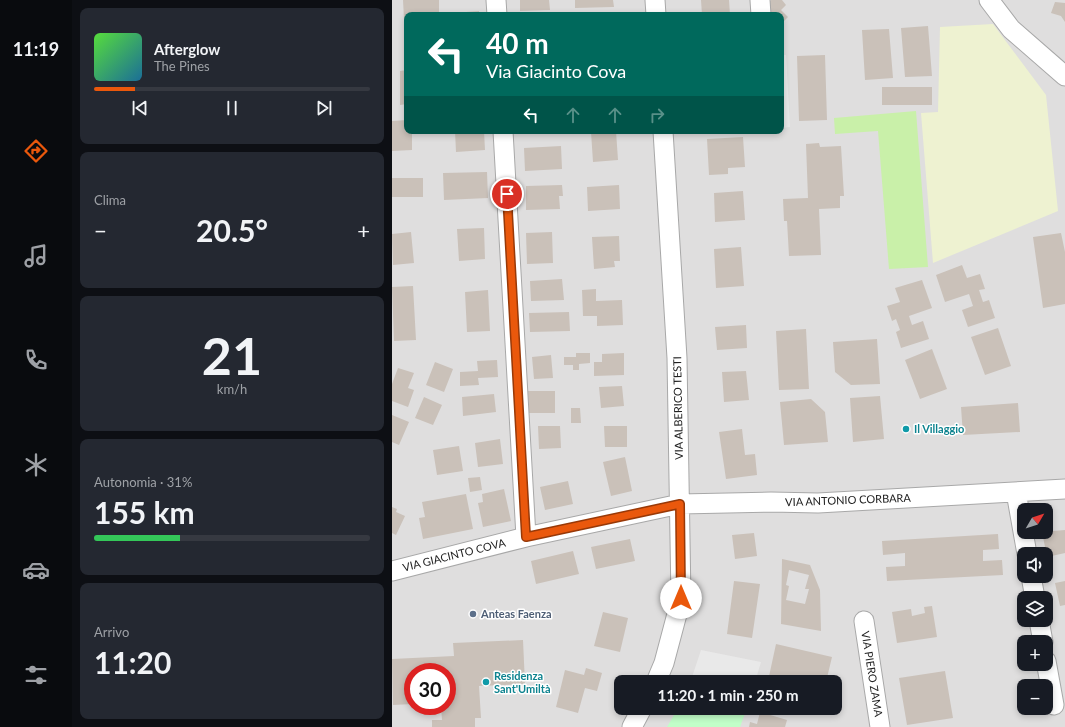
<!DOCTYPE html>
<html lang="it">
<head>
<meta charset="utf-8">
<style>
	body { margin:0; font-family:Lato,sans-serif; background:#242831; color:#f1f3f6; height:100vh; display:flex; flex-direction:column; font-size:15px; white-space:nowrap }
	* { box-sizing:border-box; margin:0 }
	p { font-size:13px; color:#9ea1a6 }
	.icon { flex:none; width:22px; height:22px; fill:none; stroke:currentColor; stroke-width:2; stroke-linecap:round; stroke-linejoin:round }
	.map { position:relative; flex:1; overflow:hidden }
	.details { display:flex; flex-direction:column; gap:8px; padding:8px; background:#0d0f14; width:320px }
	.details>* { flex:none }
	.hud { position:absolute; left:12px; top:12px; width:380px; height:122px; border-radius:8px; box-shadow:0 2px 6px #0003; background:#00695c; color:#fff; overflow:hidden }
	.needle { width:26px; rotate:51deg }
	.buttons { position:absolute; left:625px; top:503px; display:grid; gap:8px }
	.buttons a { display:grid; place-items:center; width:36px; height:36px; border-radius:8px; background:#171b24; box-shadow:0 2px 6px #0003; font-size:20px }
	.speed { position:absolute; left:12px; top:663px; display:flex; gap:8px; font-size:20px; font-weight:700; text-align:center }
	.speed>* { display:grid; place-content:center; width:52px; height:52px; border-radius:50%; background:#171b24; box-shadow:0 2px 6px #0003; line-height:1 }
	.speed .limit { border:6px solid #d22; background:#fff; color:#111 }
	.pin { position:absolute; display:grid; place-items:center; width:34px; height:34px; color:#fff; margin:-17px; border:2px solid #fff; border-radius:50%; box-shadow:0 1px 4px #0007 }
	.me { position:absolute; width:44px; margin:-22px; rotate:0deg; stroke-linejoin:round; filter:drop-shadow(0 0 3px #0008) }
	.turn { display:flex; align-items:center; gap:14px; height:84px; padding:0 16px; font-size:18px }
	.turn .icon { width:52px; height:52px; stroke-width:2.5 }
	.turn b { display:block; font-size:28px; line-height:34px }
	.lanes { display:flex; align-items:center; height:38px; padding:0 16px; background:#0003; justify-content:center; gap:20px; direction:ltr }
	.lanes .off { opacity:.35 }
	.big { font-size:30px; font-weight:700; line-height:1.1 }
	.details .tile { flex:1; display:flex; flex-direction:column; justify-content:center; gap:6px; min-width:0; padding:0 14px; border-radius:8px; background:#242831 }
	.details .dial { align-items:center; gap:0 }
	.dial b { font-size:52px; line-height:1 }
	.song { display:flex; align-items:center; gap:12px }
	.cover { width:48px; height:48px; border-radius:6px; background:linear-gradient(135deg,hsl(110 70% 55%),hsl(200 70% 35%)) }
	.played { height:4px; border-radius:2px; background:linear-gradient(90deg,#ea580c 15%,#363941 15%) }
	.keys { display:flex; justify-content:space-around; direction:ltr }
	.heat { display:flex; justify-content:space-between; align-items:center; font-size:22px; direction:ltr }
	.charge { height:6px; border-radius:3px; background:linear-gradient(90deg,#34c759 31%,#363941 0) }
	.trip { position:absolute; left:222px; top:675px; width:228px; height:40px; border-radius:8px; background:#171b24; box-shadow:0 2px 6px #0003; font-weight:700; line-height:40px; text-align:center }
	main { display:flex; flex:1; min-height:0 }
	.tab-bar { display:flex; flex-direction:column; width:72px; justify-content:space-around; align-items:center; background:#090b0e; color:#9ea1a6 }
	.tab-bar .icon { width:28px; height:28px }
	.tab-bar .on { color:#ea580c }
	.tab-bar b { font-size:18px; color:#f1f3f6 }
	.map>svg:first-child { display:block }
	.residential { fill:#dfdede; fill-rule:evenodd }
	.farmland { fill:#eef2d1 }
	.grass { fill:#c9f0a9 }
	.park { fill:#c1fec8 }
	.parking { fill:#e9e9e9 }
	.building { fill:#cac1b9; fill-rule:evenodd }
	.lines { fill:none; stroke-linecap:round; stroke-linejoin:round }
	.minor-casing { stroke:#a8a8a8; stroke-width:21 }
	.minor { stroke:#fff; stroke-width:19 }
	.route-casing { stroke:#983908; stroke-width:10 }
	.route { stroke:#ea580c; stroke-width:7 }
	.culture-dot { fill:#0f9aa8; stroke:#fff; stroke-width:1.5 }
	.service-dot { fill:#5c6f8a; stroke:#fff; stroke-width:1.5 }
	.labels { text-anchor:middle; stroke-width:3; stroke-linejoin:round; paint-order:stroke }
	.street-label { font-size:11px; fill:#212121; stroke:#fff }
	.culture-label { font-size:11px; font-weight:bold; fill:#0d838f; stroke:#fff; text-anchor:start }
	.service-label { font-size:11px; font-weight:bold; fill:#4e5e75; stroke:#fff; text-anchor:start }
</style>
</head>
<body>
<main>
<nav class="tab-bar">
<b>11:19</b>
<svg class="icon on" aria-label="directions" viewBox="0 0 24 24"><path d="M12 3l9 9-9 9-9-9zM9 14v-3h6M13 9l2 2-2 2"/></svg>
<svg class="icon" aria-label="music" viewBox="0 0 24 24"><path d="M9 18V5l10-2v13"/><circle cx="6" cy="18" r="3"/><circle cx="16" cy="16" r="3"/></svg>
<svg class="icon" aria-label="phone" viewBox="0 0 24 24"><path d="M5 4h4l2 5-3 2q2 4 5 5l2-3 5 2v4C11 20 4 13 5 4z"/></svg>
<svg class="icon" aria-label="climate" viewBox="0 0 24 24"><path d="M12 3v18M4 7l16 10M4 17L20 7"/></svg>
<svg class="icon" aria-label="car" viewBox="0 0 24 24"><path d="M5 17H2v-5l4-1 3-4h7l3 4 3 1v5h-3M9 17h6M6 11h13"/><circle cx="7" cy="17" r="2"/><circle cx="17" cy="17" r="2"/></svg>
<svg class="icon" aria-label="filters" viewBox="0 0 24 24"><path d="M4 7h16M4 17h16"/><circle cx="9" cy="7" r="2"/><circle cx="15" cy="17" r="2"/></svg>
</nav>
<section class="details">
<div class="tile">
<div class="song"><i class="cover"></i><div><b>Afterglow</b><p>The Pines</p></div></div>
<div class="played"></div>
<div class="keys"><svg class="icon" aria-label="previous" viewBox="0 0 24 24"><path d="M18 5L8 12l10 7zM5 5v14"/></svg><svg class="icon" aria-label="pause" viewBox="0 0 24 24"><path d="M8 5v14M16 5v14"/></svg><svg class="icon" aria-label="next" viewBox="0 0 24 24"><path d="M6 5l10 7-10 7zM19 5v14"/></svg></div>
</div>
<div class="tile"><p>Clima</p>
<div class="heat"><a>−</a><b class="big">20.5°</b><a>+</a></div>
</div>
<div class="tile dial"><b>21</b><p>km/h</p></div>
<div class="tile"><p>Autonomia · 31%</p><b class="big">155 km</b><div class="charge"></div></div>
<div class="tile"><p>Arrivo</p><b class="big">11:20</b></div>
</section>
<div class="map">
<svg width="673" height="727" viewBox="0 0 673 727">
	<rect width="100%" height="100%" fill="#f2efe6"/>
	<path class="residential" d="M0 0H673V727H0ZM15 15H389V131H15ZM632 510H654V532H632ZM632 554H654V576H632ZM632 598H654V620H632ZM632 642H654V664H632ZM21 672H55V706H21ZM229 682H443V708H229ZM632 686H654V708H632Z"/>
	<path class="farmland" d="M601 24 654 95 666 211 541 263 529 113 546 112 548 27Z"/>
	<path class="grass" d="M524 111 536 267 497 269 486 131 443 134 442 118Z"/>
	<path class="park" d="M286 708H355L348 727H275Z"/>
	<path class="parking" d="M389 55H394L398 127 389 128Z
		M309 650 369 662 363 682H309L299 680Z"/>
	<path class="building" d="M11 0H47V15H15V19H12Z
		M128 0H157L158 10 128 11Z
		M183 0H221L222 7 183 8Z
		M309 0H337L338 15H310Z
		M379 0H390L394 5 389 10 396 17 389 24V15H381L373 6Z
		M663 2 673 3V22L669 16 659 13Z
		M87 11V15H61V13Z
		M536 26 540 76 513 77 509 28Z
		M497 29 501 78 473 80 470 30Z
		M433 55 435 120 407 121 405 56Z
		M15 70V104L8 105V71Z
		M490 87H540V105H490Z
		M15 120V131H20V150L0 151V121Z
		M63 131H92L93 150 64 152Z
		M224 131 226 160 201 162 199 132Z
		M351 137 353 167 336 168V174L317 175 315 139Z
		M427 143 428 147 449 146 452 196H448V208L427 209 429 255 397 256 395 221H392L391 199 416 198 414 144Z
		M169 146 170 169 133 171 132 148Z
		M95 172 96 198 52 200 51 173Z
		M0 178H31V197H0Z
		M170 185 171 196H167L168 209 134 210V186Z
		M227 185 228 209 196 211 195 187Z
		M351 191 353 220 323 222 322 193Z
		M92 228 93 259 67 261 65 229Z
		M19 232 22 263 1 265 0 234Z
		M160 232 161 263 135 264 134 233Z
		M669 233 673 252V304L651 308 641 237Z
		M227 236 228 261H222L223 267 202 269 200 237Z
		M349 247 352 286 324 288 322 249Z
		M570 265 575 278 588 274 593 289 587 290 591 302 597 300 603 318 576 327 570 310 581 306 577 294 553 302 544 275Z
		M170 279 172 300 139 301 138 281Z
		M530 280 540 308 517 316 520 325 531 321 537 339 509 348 504 332 508 330 504 319 500 321 495 306 508 302 503 288Z
		M21 286 24 340 2 341 0 287Z
		M204 289V301L230 300 231 325 205 326V316H191L190 290Z
		M96 290 98 331 75 332 73 292Z
		M177 312 178 331 138 332 137 313Z
		M354 325 355 348 325 350 323 327Z
		M606 328 619 366 593 375 579 337Z
		M414 329 417 389 387 390 384 331Z
		M485 339 488 384 459 385 443 372 441 342Z
		M540 349 555 389 528 399 513 360Z
		M184 353H198V363L187 364V370H181V365H172V357H184Z
		M232 353V375L202 376V362H210V354Z
		M159 355 161 378 142 379 140 357Z
		M105 360 106 377 86 378 87 385 68 386V372L86 371 85 361Z
		M43 362 61 369 52 392 34 385Z
		M6 368 22 373 16 388 22 390 16 407 0 401V384Z
		M354 371 357 400 332 402 330 372Z
		M230 386 232 406 209 408 207 387Z
		M136 391H163V413H137Z
		M102 394 104 412 71 416 70 397Z
		M488 396 492 439 461 442 458 398Z
		M32 397 50 405 41 425 23 418Z
		M419 399 433 412 436 442 392 445 388 402Z
		M626 403 628 432 571 435 569 407Z
		M179 408H188L189 423H179Z
		M0 415 17 422 7 445 0 442Z
		M146 426H168L169 448 147 449Z
		M212 426H235V447H213Z
		M350 429 353 455 363 454 365 475 334 479 327 432Z
		M108 439 111 464 86 467 83 443Z
		M67 446 71 471 45 475 41 450Z
		M233 457 240 491 219 496 211 462Z
		M88 477 90 490 78 492 76 478Z
		M176 481 181 504 153 510 148 487Z
		M112 489 119 521 91 527 86 503 91 502 90 494Z
		M74 494 81 529 31 539 27 518 33 517 30 502Z
		M0 507 5 509 4 512 13 516 4 535 0 533Z
		M673 530V553L655 557 650 532Z
		M362 533 365 556 343 559 340 535Z
		M606 534 607 549 591 550V561L610 560 611 575 495 581 494 567 513 566V553L491 555 490 541Z
		M238 539 243 561 204 569 199 547Z
		M181 551 187 574 144 584 139 561Z
		M390 559 418 565 428 590 429 631 389 624ZM397 570 417 575 413 589H417L413 604 394 600 397 586 394 585Z
		M342 581 368 584 360 638 335 634Z
		M673 581V605L668 606 663 583Z
		M540 606 545 637 505 643 500 612 519 609 520 616 533 613 532 607Z
		M211 612 236 618 228 652 202 646Z
		M131 640 133 684 87 686 89 718H83V727H40V720H50L49 706H55V672H21V704L1 705 0 659 62 656 61 643Z
		M384 644 440 657 434 682 376 681Z
		M194 668 210 673 205 691 193 688 186 713 164 707 173 670 192 675Z
		M553 671 561 718 515 725 507 678Z
		M368 712 395 720 393 727H357L358 722 365 724Z"/>
	<g class="lines">
		<defs>
			<path id="minor" d="M104 0 105 15
				M263 0 264 15
				M368 0 369 15
				M597 0 619 29 673 76
				M111 131 134 537
				M624 492 635 554
				M0 571 134 537 288 504 379 502 426 503 673 489
				M639 576 643 598
				M647 620 651 642
				M472 621 488 727
				M654 661 662 705
				M264 682 272 663 289 599 285 358 271 131
				M240 727 250 708"/>
		</defs>
		<use href="#minor" class="minor-casing"/>
		<use href="#minor" class="minor"/>
	</g>
	<g class="lines">
		<defs>
			<path id="route" d="M115 194 134 537 288 504 289 598"/>
		</defs>
		<use href="#route" class="route-casing"/>
		<use href="#route" class="route"/>
	</g>
	<g class="culture-dot">
		<circle cx="514" cy="429" r="4"/>
		<circle cx="94" cy="682" r="4"/>
	</g>
	<circle class="service-dot" cx="81" cy="614" r="4"/>
	<g class="labels">
		<g class="street-label">
			<text transform="translate(286 408) rotate(-91)" y="4">VIA ALBERICO TESTI</text>
			<text transform="translate(456 500) rotate(-2)" y="4">VIA ANTONIO CORBARA</text>
			<text transform="translate(62 555) rotate(-14)" y="4">VIA GIACINTO COVA</text>
			<text transform="translate(480 674) rotate(81)" y="4">VIA PIERO ZAMA</text>
		</g>
		<g class="culture-label">
			<text x="522" y="433">Il Villaggio</text>
			<text x="102" y="680">Residenza<tspan x="102" dy="13">Sant'Umiltà</tspan></text>
		</g>
		<g class="service-label">
			<text x="89" y="618">Anteas Faenza</text>
		</g>
	</g>
</svg>
<div class="buttons">
<a><svg class="needle" viewBox="-14 -14 28 28"><path d="M0-13l5 13h-10z" fill="#e53935"/><path d="M0 13l5-13h-10z" fill="#9ea1a6"/></svg></a>
<a><svg class="icon" aria-label="sound" viewBox="0 0 24 24"><path d="M4 9h4l5-4v14l-5-4H4zM17 9q2 3 0 6"/></svg></a>
<a><svg class="icon" aria-label="layers" viewBox="0 0 24 24"><path d="M12 4l9 5-9 5-9-5zM3 14l9 5 9-5"/></svg></a>
<a>+</a>
<a>−</a>
</div>
<div class="speed"><div class="limit">30</div></div>
<div class="pin" style="left:115px;top:194px;background:#d93025"><svg class="icon" aria-label="arrive" viewBox="0 0 24 24"><path d="M6 21V4h12l-3 4 3 4H6"/></svg></div>
<svg class="me" style="left:289px;top:598px" viewBox="-20 -20 40 40"><circle r="19" fill="#fff"/><path d="M0-13L10 11 0 6-10 11z" fill="#ea580c"/></svg>
<div class="trip">11:20 · 1 min · 250 m</div>
<div class="hud">
<div class="turn"><svg class="icon" aria-label="left" viewBox="0 0 24 24"><path d="M17 20v-9H6M10 6l-5 5 5 5"/></svg><div><b>40 m</b>Via Giacinto Cova</div></div>
<div class="lanes"><svg class="icon" aria-label="left" viewBox="0 0 24 24"><path d="M17 20v-9H6M10 6l-5 5 5 5"/></svg><svg class="icon off" aria-label="ahead" viewBox="0 0 24 24"><path d="M12 20V5M6 11l6-6 6 6"/></svg><svg class="icon off" aria-label="ahead" viewBox="0 0 24 24"><path d="M12 20V5M6 11l6-6 6 6"/></svg><svg class="icon off" aria-label="right" viewBox="0 0 24 24"><path d="M7 20v-9h11M14 6l5 5-5 5"/></svg></div>
</div>
</div>
</main>
</body>
</html>
